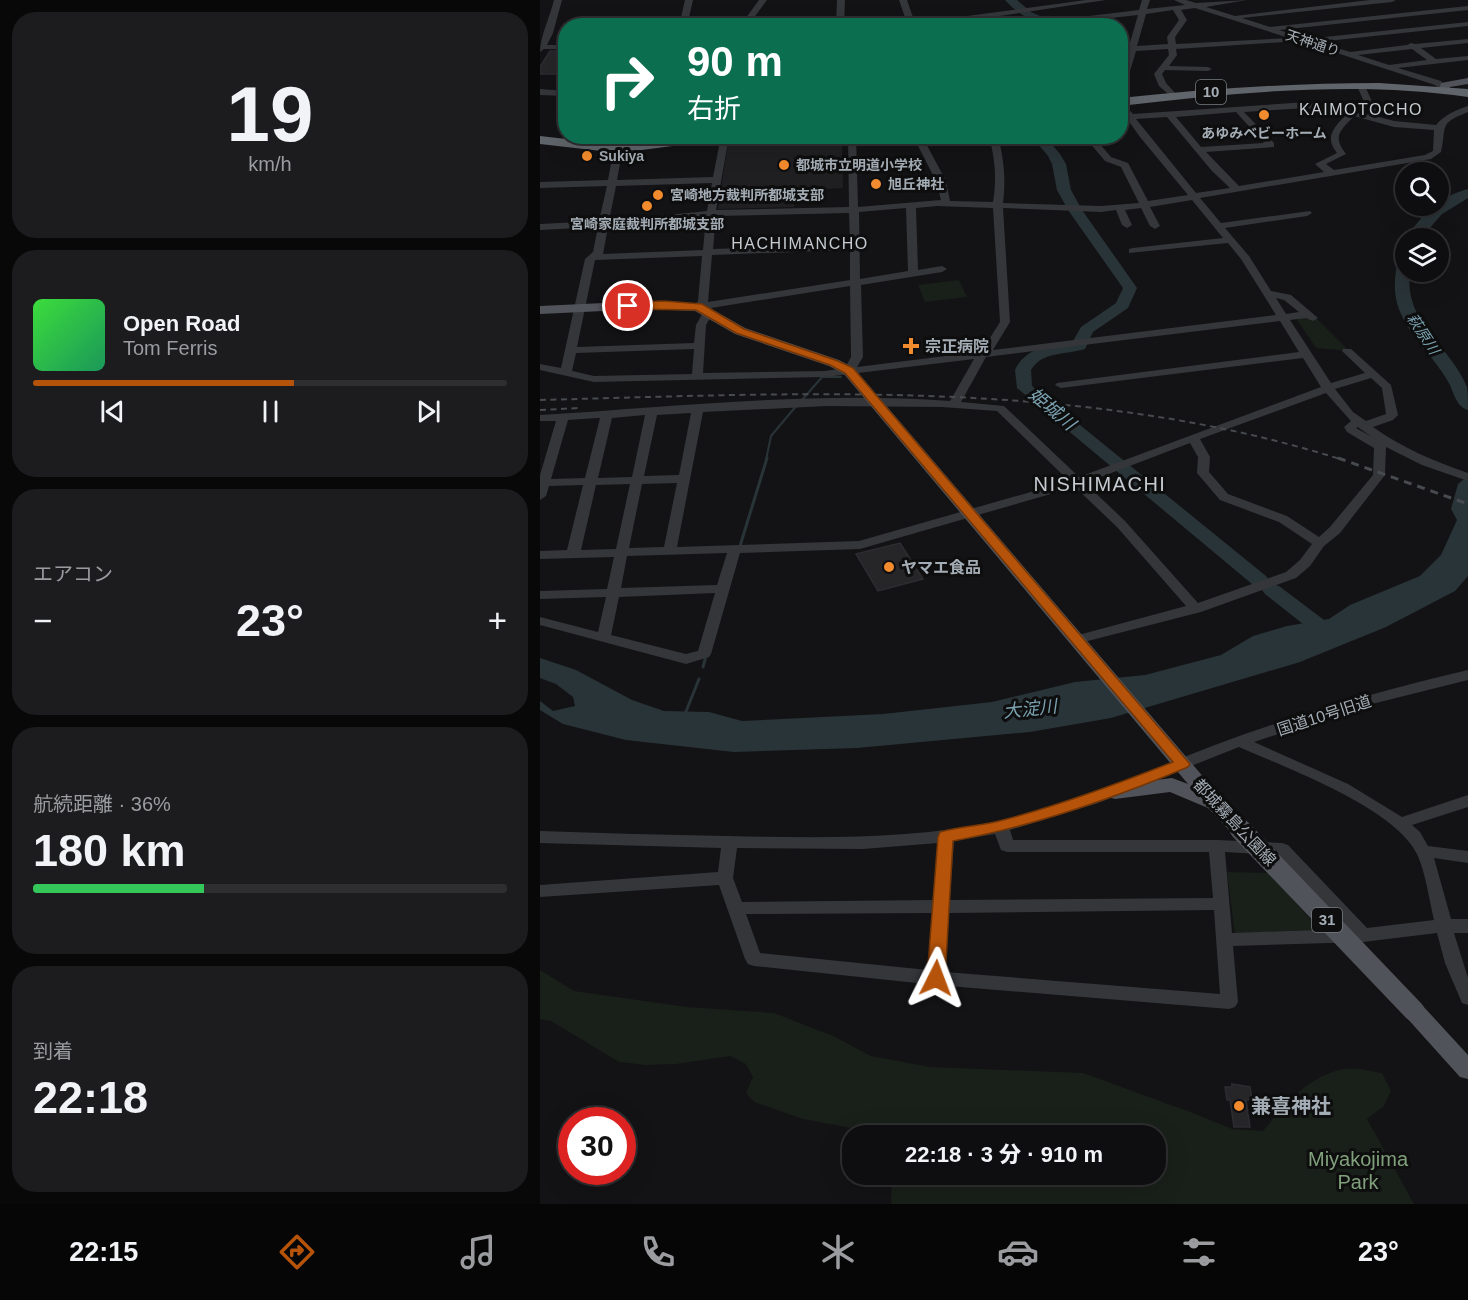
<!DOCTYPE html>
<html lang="ja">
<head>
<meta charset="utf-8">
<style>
	body { margin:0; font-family:Arial,"Noto Sans JP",sans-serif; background:#1c1c1e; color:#f1f3f6; height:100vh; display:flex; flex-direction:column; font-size:22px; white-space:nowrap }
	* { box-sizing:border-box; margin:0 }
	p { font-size:20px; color:#9b9c9f }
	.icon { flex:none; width:33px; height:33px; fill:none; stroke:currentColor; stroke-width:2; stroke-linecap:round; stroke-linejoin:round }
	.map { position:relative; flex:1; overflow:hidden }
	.side { display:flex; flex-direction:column; gap:12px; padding:12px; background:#080809; width:540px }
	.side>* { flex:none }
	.guide { position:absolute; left:18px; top:18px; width:570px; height:126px; border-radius:24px; box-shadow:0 6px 24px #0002,0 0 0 2px #2e2e30; background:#0b6e4f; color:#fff; overflow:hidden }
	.fabs { position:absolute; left:855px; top:162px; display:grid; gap:12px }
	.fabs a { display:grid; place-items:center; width:54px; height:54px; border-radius:50%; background:#0e0e10; box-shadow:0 6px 24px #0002,0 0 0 2px #2e2e30; font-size:30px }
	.speed { position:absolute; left:18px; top:1107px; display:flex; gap:12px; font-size:30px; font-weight:700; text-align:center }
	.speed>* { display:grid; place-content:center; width:78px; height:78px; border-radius:50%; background:#0e0e10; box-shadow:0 6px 24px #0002,0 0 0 2px #2e2e30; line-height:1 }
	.speed .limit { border:9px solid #d22; background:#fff; color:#111 }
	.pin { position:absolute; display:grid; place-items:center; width:51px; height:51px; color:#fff; margin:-26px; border:3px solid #fff; border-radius:50%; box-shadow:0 2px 6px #0007 }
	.me { position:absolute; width:66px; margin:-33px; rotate:3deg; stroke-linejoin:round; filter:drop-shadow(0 0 4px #0008) }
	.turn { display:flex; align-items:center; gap:21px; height:126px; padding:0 30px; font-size:27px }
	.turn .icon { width:78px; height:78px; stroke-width:2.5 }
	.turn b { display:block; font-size:42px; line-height:51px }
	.big { font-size:45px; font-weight:800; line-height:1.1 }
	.side .widget { flex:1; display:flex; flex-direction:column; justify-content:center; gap:9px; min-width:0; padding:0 21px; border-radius:24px; background:#1c1c1e }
	.side .dial { align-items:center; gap:0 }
	.dial b { font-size:78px; line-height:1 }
	.song { display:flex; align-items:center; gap:18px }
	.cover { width:72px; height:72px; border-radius:9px; background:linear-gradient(135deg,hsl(120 70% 55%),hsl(150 70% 35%)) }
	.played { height:6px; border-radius:3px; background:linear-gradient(90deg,#b45309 55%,#2e2e30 55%) }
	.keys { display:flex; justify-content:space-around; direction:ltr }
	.heat { display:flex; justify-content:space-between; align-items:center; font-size:33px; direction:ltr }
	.charge { height:9px; border-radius:4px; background:linear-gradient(90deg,#34c759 36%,#2e2e30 0) }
	.trip { position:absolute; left:302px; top:1125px; width:324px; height:60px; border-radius:24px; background:#0e0e10; box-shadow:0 6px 24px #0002,0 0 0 2px #2e2e30; font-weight:800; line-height:60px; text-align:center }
	.menu { display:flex; height:96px; justify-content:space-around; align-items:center; background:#060606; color:#9b9c9f }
	.menu .icon { width:42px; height:42px }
	.menu .current { color:#b45309 }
	.menu b { font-size:27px; color:#f1f3f6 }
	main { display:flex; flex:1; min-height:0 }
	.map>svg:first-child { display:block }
	.built { fill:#1f1f22 }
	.green { fill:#191f19 }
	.water { fill:#293438 }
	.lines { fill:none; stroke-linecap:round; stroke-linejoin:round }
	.stream-far1 { stroke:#293438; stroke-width:2 }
	.stream { stroke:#293438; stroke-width:3 }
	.river { fill:#293438; fill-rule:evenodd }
	.building { fill:#262629; stroke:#2d2d31; stroke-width:1.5 }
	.minor { fill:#34363a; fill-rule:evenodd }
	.major { fill:#505359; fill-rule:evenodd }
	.highway { fill:#60656b; fill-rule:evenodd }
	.rail-far1 { stroke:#474a4f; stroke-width:2; stroke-dasharray:6 4.5; stroke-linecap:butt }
	.rail { stroke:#474a4f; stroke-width:3; stroke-dasharray:8 6; stroke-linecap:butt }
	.major-bridge { stroke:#505359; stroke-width:21 }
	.route { fill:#b45309; stroke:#753606; stroke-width:1.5 }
	.poi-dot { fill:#f28b2d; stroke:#0e0e0f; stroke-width:2 }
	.labels { text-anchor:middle; stroke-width:6; stroke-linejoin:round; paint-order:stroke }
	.far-street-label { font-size:14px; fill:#a4adb5; stroke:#0e0e0f }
	.far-poi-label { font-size:14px; font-weight:bold; fill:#a4adb5; stroke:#0e0e0f; text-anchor:start }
	.shield { fill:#0e0e0f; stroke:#777d83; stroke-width:1.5 }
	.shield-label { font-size:15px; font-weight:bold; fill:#a4adb5 }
	.far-water-label { font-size:15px; font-style:italic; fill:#7ba2b1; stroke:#0e0e0f }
	.far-quarter-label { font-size:16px; letter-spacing:1.5px; fill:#c5cbd1; stroke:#0e0e0f }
	.poi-label { font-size:16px; font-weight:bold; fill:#a4adb5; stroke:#0e0e0f; text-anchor:start }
	.street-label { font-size:16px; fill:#a4adb5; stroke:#0e0e0f }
	.water-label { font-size:18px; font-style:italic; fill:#7ba2b1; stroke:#0e0e0f }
	.quarter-label { font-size:20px; letter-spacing:1.5px; fill:#c5cbd1; stroke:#0e0e0f }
	.near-poi-label { font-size:20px; font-weight:bold; fill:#a4adb5; stroke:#0e0e0f; text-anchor:start }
	.near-park-label { font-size:20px; fill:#80a07b; stroke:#0e0e0f }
</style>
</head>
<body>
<main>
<section class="side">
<div class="widget dial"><b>19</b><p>km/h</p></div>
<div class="widget">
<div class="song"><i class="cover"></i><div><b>Open Road</b><p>Tom Ferris</p></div></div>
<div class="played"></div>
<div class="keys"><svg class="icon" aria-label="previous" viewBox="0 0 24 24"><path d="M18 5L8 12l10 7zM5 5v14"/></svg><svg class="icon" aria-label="pause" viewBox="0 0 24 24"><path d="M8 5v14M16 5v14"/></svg><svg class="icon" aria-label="next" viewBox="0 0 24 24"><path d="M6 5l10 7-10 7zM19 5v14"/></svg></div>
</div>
<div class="widget"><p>エアコン</p>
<div class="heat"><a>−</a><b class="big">23°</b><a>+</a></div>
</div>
<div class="widget"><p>航続距離 · 36%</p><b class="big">180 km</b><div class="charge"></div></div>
<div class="widget"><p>到着</p><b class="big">22:18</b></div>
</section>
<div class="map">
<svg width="928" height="1204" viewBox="0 0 928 1204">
	<rect width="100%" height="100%" fill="#131315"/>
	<path class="built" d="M253 137H302L303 188 255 191 254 207 178 209 188 142Z"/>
	<path class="green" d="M419 280 427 297 385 302 378 285Z
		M769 316 776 318 809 351 776 348 756 318Z
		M687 872 729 873 783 933 695 935Z
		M0 970 34 991 147 1007 234 1013 293 1036 331 1056 390 1067 543 1073 653 1113 692 1129 723 1131C745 1104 768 1076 804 1069 815 1067 831 1071 842 1073L851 1091 844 1106 827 1119 874 1204H351L352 1175 615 1174V1136L348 1135 263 1119 214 1102 206 1093 213 1077 206 1064 190 1056 136 1064 106 1065 79 1062 11 1021 0 1019Z"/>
	<path class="water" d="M928 476V576L915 591 846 627 760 662 571 718 490 732 317 748 194 752 86 740 23 724 0 710V701L13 711 35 706 33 697 16 684 0 678V658L36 670 92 700 124 711 169 712 202 721 343 714 452 702 535 682 605 675 681 655 713 636 747 626 789 619 810 605 880 576 901 555 917 520 911 509 918 484Z"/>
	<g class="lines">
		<path class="stream-far1" d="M262 400 282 377H301
			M226 460 231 436 257 405"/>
		<path class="stream" d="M200 546 227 458
			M163 667 166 656
			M145 714 159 679"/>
		<path class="river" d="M465 0H477L491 12 522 26C499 26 480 17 465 0Z
			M491 136H505L520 154 526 164 531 190 542 210 597 288 588 308 553 332 545 349C526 355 502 351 491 370L492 386 726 576 729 580 726 584H712L477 388 475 370C487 345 509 348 532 343L541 327 576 303 583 288 528 210 517 190 512 164 508 156Z
			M928 189V198L902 214 881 238H867C879 216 903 195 928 189Z
			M866 253V272H870C863 322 910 345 927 387 928 393 928 403 928 410 917 407 914 394 910 385 895 356 866 335 857 303 853 287 855 273 859 257Z
			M732 584 739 586 796 629 799 634 796 639 789 640 782 639 725 594 722 590 725 586Z"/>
	</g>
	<path class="building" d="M10 51H26V74H0V67Z
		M360 543 383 579 338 591 316 554Z
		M692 1084 710 1087 712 1100H706L710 1127H694L690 1100H687L685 1087H692Z"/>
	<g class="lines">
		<path class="minor" d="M14 0H22L13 33 7 45H26V49H4L0 52C0 36 10 17 14 0Z
			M145 0H153L147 26H139Z
			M219 0H227L208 26H200Z
			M297 0H305L304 26H296Z
			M359 0H367L375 23 546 0H566L392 26H368Z
			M602 0H610L607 9 645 5 634 0H646L656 3 707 0 666 7 695 16 830 0H856L852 2 702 18 730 27 928 6V10L739 30 771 40 775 38 928 22V26L778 42 810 52 867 45 871 43 875 44 928 39V43L881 48 896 59 928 56V60L858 68 901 81 908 90 904 93 895 85 760 41 636 49 637 55 629 66 668 67 672 69 668 71 625 70 622 74 626 83 638 96 634 99 619 86 614 74 629 55 628 49 596 51 584 91 580 93V75L587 51H580V47L589 46 598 15 516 24 512 22 516 20 599 10ZM655 8 749 38 636 44 635 37 647 20 641 10ZM633 10 639 20 627 37 628 44 597 46 606 14ZM872 49 887 60 849 65 818 55Z
			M818 84 825 86 837 113 835 116 854 121 896 125C904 115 916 110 928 106V112C898 124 907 125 901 152L891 159 660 198 681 223 770 211 772 213 767 216 685 228 709 256 731 291 751 295 778 318 773 321 766 318 750 320 791 383 825 373 802 351 803 349H811L851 385 858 415 853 420 833 427C862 448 894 461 928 473V481L882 465 846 447 845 475 800 533 784 546 770 566 756 578 661 612 536 644 531 643 529 640 531 637 646 606 577 527 535 487 320 549 200 553 171 654 169 657 146 664 0 625V617L58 632 66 597 0 599V591L67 589 74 557 0 559V551L27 550 43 485 9 486 6 496 0 500V475L16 421H0V415C135 407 272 391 410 401L434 359 285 377 54 382 0 370V364L21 368 45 259 53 252 58 227 0 230V224L59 221 67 186 0 188V182L68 180 76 136H85L77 180 173 177 181 136H189L176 210 309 207 308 136H316L318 207 401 200 396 181 373 136H382L406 181 410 201 453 202C457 179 455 159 449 136H458C464 160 466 179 463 203L561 206 599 203 581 167 565 161 544 136H553L571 157 588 163 608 201 648 195 600 137 580 109V100L593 114 767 102 827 115 829 113 817 86ZM767 108 807 114C794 127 784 137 797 153L775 164 784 172 699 186 666 152 734 147V143L704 112ZM696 112 724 143 661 147 636 117ZM814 116 854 127 894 130 893 151 885 155 794 170 786 164 806 154C792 136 800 131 814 116ZM627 117 672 171 690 188 656 193 596 119ZM172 183 167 211 69 221 76 186ZM652 200 683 238 593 248 589 249V253L688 243 701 259 736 315 453 350 470 322 463 208 561 212 576 210 582 225 587 228 592 225 585 210 601 208 610 226 615 229 620 226 610 207ZM397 206 453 208 460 322 443 349 438 352 317 367 323 357 321 285 402 272 407 269 402 266 378 270 376 208ZM366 208 368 271 320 279 319 212ZM309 213 310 244 173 249 176 216ZM166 217 163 250 63 254 68 227ZM310 250V280L168 302 172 255ZM162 256 158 301 153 307 158 310 165 309 156 325 154 343 37 347 55 260ZM310 286 311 357 305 368 285 371 163 373 166 325 174 311 171 308ZM736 298 744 300 759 312 746 314ZM740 321 759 352 517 383 515 385 521 388 763 358 781 387 539 477 464 406 421 402 446 357ZM154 349 152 374 54 376 32 371 36 353ZM831 378 842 388 846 414 826 421 813 412 795 389ZM786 393 811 421 804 427 807 432 834 448 833 475 790 527 779 537 747 516 688 494 669 472 670 457 660 439ZM287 406 402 407 457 411 529 481 319 541 137 547 163 412ZM151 413 139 475 104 476 117 415ZM105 415 92 477 58 478 72 418ZM57 418H60L45 478 11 479 28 420ZM818 427 819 428 832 437 816 428ZM650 443 658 457 657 473 680 500 739 522 772 544 760 560 746 572 658 603 585 521 545 483ZM137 483 124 547 89 548 102 484ZM90 484 76 549 41 550 56 485ZM187 553 177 585 81 588 87 556ZM175 593 158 651 146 654 71 635 79 597Z
			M0 89 26 91V96L0 95Z
			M928 670V680L824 706 714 742 808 784 862 817 928 795V807L872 825 880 832 888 846 928 851V863L894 858 911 919H928V933H914L928 978V1005L922 1003 905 963 897 933 823 942 693 946 698 1002 695 1007 689 1009 396 985 214 966 208 964 205 959 179 885 0 897V885L178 872 181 848 0 843V831C62 833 125 835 187 836 278 838 369 840 459 821 534 806 604 772 675 745 758 714 842 690 928 670ZM699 747C746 768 854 807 877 854 886 874 889 899 894 920L827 928 748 845 742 843 677 840H473L470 830 558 803ZM455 834 461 850 467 852H669L673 898 410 900 414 841ZM398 843 393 900 202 902 193 878 197 848 323 849ZM685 852 738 855 807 929 692 933ZM674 910 680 994 405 972 409 913ZM392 913 388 970 220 953 206 914Z"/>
		<path class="major" d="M928 78V84L910 87 908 92 904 93 899 90 901 83Z
			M106 301 163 304 205 328 299 360 314 368 683 800 710 829 707 834 700 836 693 834 668 808 630 792 575 799 568 797 566 792 568 787 575 785 632 778 648 784 304 374 289 366 195 334 155 311 106 309 0 314V306Z
			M874 1002 882 1005 928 1055V1079L920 1077 866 1017 863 1011 866 1005Z"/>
		<path class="highway" d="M839 83 928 89V97C814 80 694 93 580 106V98C666 89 753 83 839 83Z
			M0 136 79 145 145 136H184L178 140 79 153 0 144Z"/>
		<path class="rail-far1" d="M0 400C267 393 545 378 803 460
			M0 410 39 408"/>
		<path class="rail" d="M798 458 928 504"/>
		<path class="major-bridge" d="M700 829 874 1011"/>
	</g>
	<path class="route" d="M124 301 162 304 204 329 298 361 313 368 650 764 648 767C572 799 495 826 413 841L405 978 402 983 396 985 390 983 387 978 398 837 400 832C421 826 443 826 463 820 521 805 577 784 633 762L305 373 290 365 196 333 156 310 88 309 83 306 88 302Z"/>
	<g class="poi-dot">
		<circle cx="724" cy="115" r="6"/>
		<circle cx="47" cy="156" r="6"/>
		<circle cx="244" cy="165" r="6"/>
		<circle cx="336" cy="184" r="6"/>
		<circle cx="118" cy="195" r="6"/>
		<circle cx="107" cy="206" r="6"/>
		<path d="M368 337h6v6h6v6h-6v6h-6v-6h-6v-6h6z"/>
		<circle cx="349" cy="567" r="6"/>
		<circle cx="699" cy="1106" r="6"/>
	</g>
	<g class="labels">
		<g class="far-street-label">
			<text transform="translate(773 43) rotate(18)" y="5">天神通り</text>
		</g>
		<g class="far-poi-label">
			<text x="724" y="138" text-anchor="middle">あゆみベビーホーム</text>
			<text x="59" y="161">Sukiya</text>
			<text x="256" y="170">都城市立明道小学校</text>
			<text x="348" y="189">旭丘神社</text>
			<text x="130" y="200">宮崎地方裁判所都城支部</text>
			<text x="107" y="229" text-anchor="middle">宮崎家庭裁判所都城支部</text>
		</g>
		<g class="shield">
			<rect x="656" y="80" width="30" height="24" rx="4.5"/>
			<rect x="772" y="908" width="30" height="24" rx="4.5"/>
		</g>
		<g class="shield-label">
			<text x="671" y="97">10</text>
			<text x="787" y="925">31</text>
		</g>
		<g class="far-water-label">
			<text transform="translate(883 334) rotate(57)" y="5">萩原川</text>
		</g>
		<g class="far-quarter-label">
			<text x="821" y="115">KAIMOTOCHO</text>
			<text x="260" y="249">HACHIMANCHO</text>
		</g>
		<g class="poi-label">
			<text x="385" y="352">宗正病院</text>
			<text x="361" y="573">ヤマエ食品</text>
		</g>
		<g class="street-label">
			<text transform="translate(784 715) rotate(-18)" y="6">国道10号旧道</text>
			<text transform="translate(695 822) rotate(47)" y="6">都城霧島公園線</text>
		</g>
		<g class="water-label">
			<text transform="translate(512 409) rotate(40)" y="6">姫城川</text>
			<text transform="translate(490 709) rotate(-6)" y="6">大淀川</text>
		</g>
		<g class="quarter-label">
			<text x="560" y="491">NISHIMACHI</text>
		</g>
		<g class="near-poi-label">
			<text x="711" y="1113">兼喜神社</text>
		</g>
		<g class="near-park-label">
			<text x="818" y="1166">Miyakojima<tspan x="818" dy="23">Park</tspan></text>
		</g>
	</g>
</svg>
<div class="fabs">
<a><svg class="icon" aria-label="search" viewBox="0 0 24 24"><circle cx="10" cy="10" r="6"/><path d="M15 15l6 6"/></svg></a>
<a><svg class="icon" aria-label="layers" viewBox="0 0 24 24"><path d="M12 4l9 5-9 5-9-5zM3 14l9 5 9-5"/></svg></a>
</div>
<div class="speed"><div class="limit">30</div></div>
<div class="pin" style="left:88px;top:306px;background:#d93025"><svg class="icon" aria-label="arrive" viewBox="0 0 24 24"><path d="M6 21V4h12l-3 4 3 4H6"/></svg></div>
<svg class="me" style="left:396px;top:978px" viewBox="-20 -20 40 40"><path d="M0-17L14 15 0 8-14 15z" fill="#b45309" stroke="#fff" stroke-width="4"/></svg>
<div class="trip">22:18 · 3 分 · 910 m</div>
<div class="guide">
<div class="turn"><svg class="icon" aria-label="right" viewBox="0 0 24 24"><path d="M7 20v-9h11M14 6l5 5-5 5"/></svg><div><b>90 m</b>右折</div></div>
</div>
</div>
</main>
<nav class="menu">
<b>22:15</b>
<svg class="icon current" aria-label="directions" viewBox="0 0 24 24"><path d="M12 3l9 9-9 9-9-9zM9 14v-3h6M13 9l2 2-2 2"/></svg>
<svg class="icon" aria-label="music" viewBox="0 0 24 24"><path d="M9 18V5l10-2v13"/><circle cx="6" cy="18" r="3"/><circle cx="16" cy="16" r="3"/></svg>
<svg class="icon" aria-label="phone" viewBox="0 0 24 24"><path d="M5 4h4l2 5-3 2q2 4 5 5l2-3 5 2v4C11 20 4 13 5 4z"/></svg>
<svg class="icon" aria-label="climate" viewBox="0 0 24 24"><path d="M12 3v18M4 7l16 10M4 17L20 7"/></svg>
<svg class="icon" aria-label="car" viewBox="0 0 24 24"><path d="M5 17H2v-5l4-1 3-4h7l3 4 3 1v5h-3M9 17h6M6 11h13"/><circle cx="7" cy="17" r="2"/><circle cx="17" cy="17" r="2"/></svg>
<svg class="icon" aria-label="filters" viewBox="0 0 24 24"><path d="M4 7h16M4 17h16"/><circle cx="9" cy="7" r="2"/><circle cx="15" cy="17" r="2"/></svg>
<b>23°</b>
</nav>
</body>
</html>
